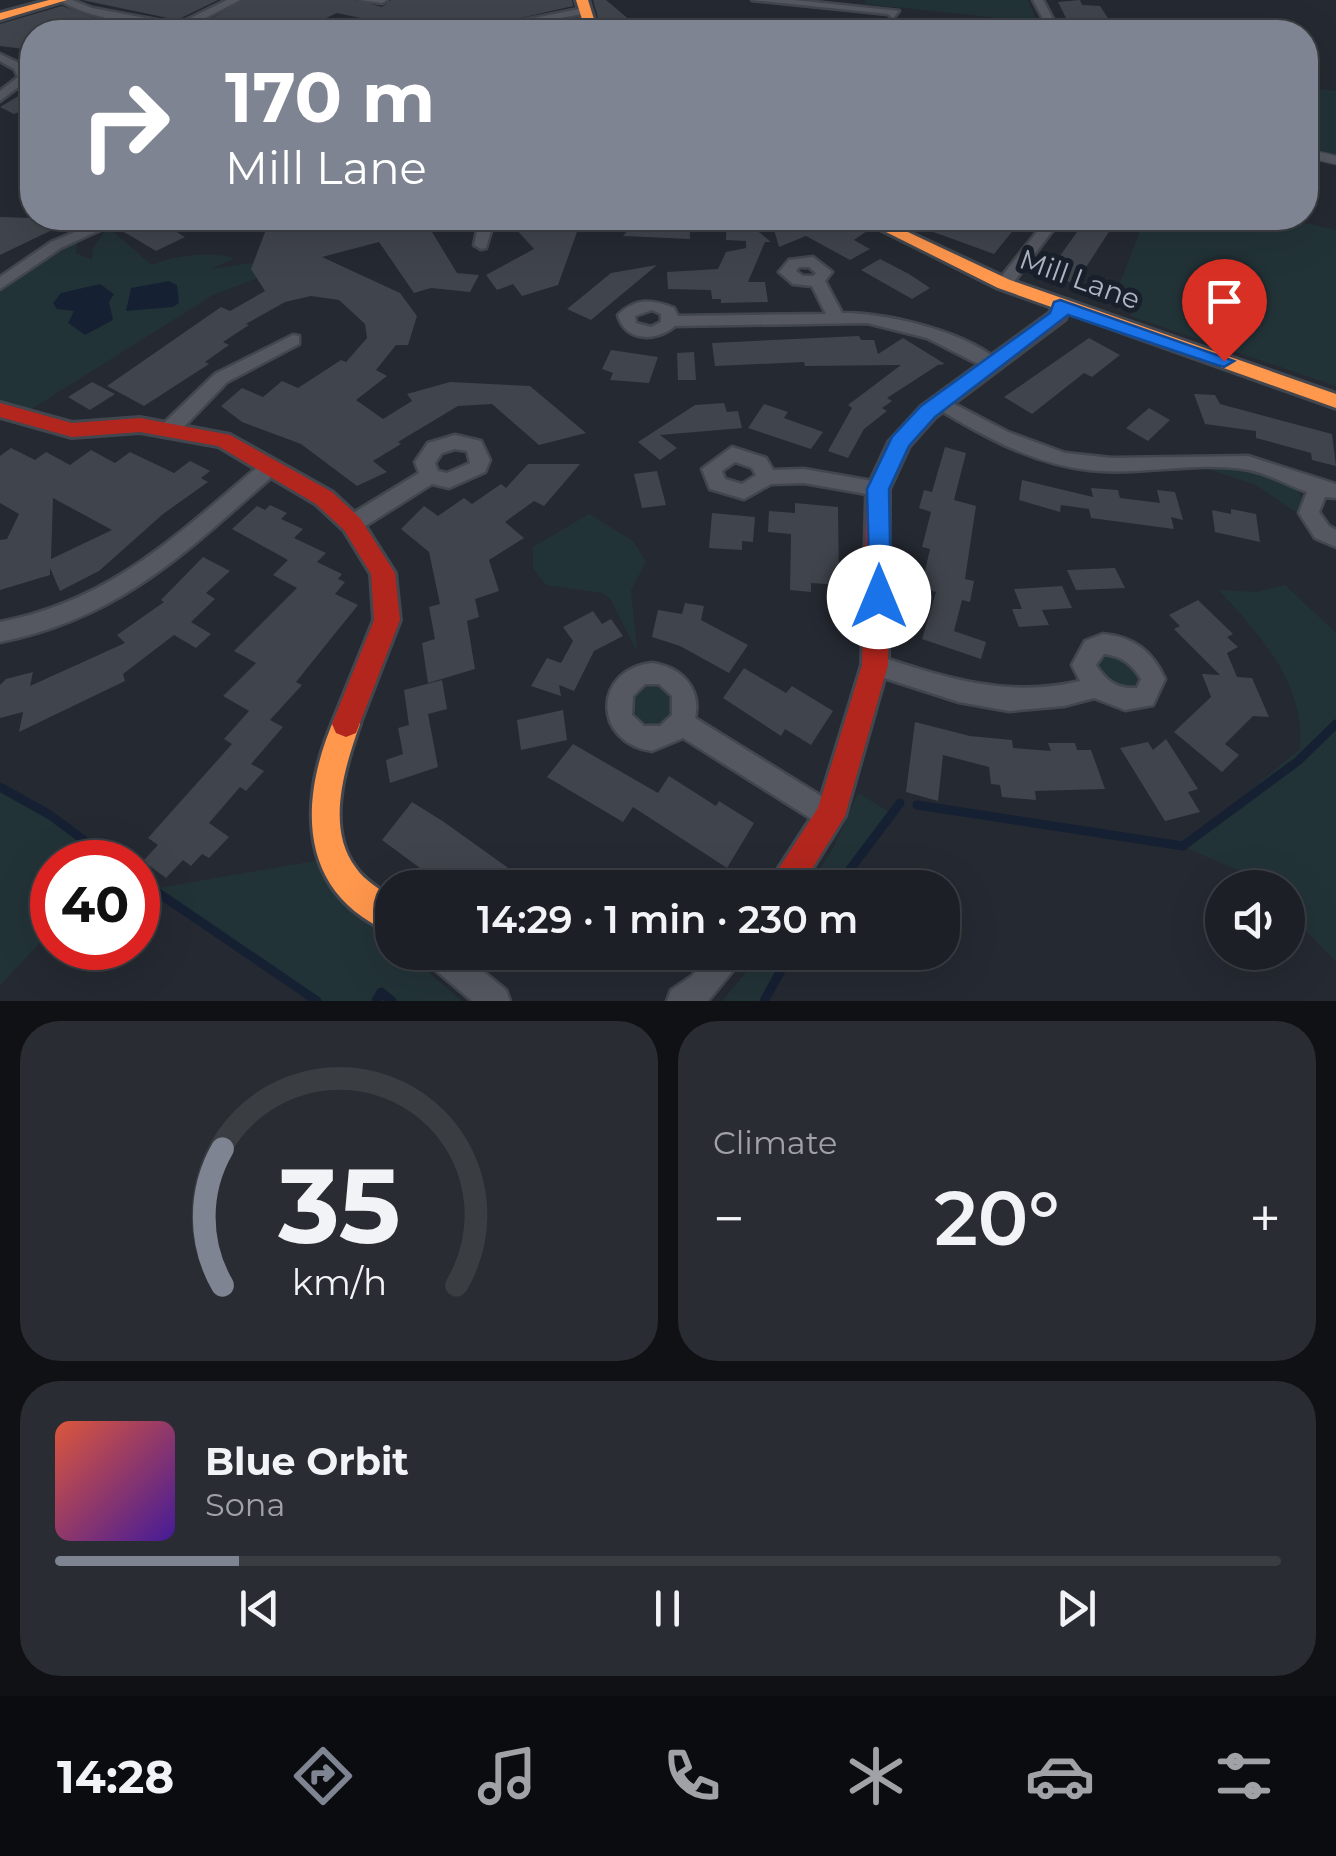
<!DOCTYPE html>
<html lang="en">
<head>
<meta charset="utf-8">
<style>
	body { margin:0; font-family:Montserrat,sans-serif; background:#292c32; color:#f1f3f6; height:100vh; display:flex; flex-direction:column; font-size:38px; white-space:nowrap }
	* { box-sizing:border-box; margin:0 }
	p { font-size:32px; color:#a0a2a7 }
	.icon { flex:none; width:55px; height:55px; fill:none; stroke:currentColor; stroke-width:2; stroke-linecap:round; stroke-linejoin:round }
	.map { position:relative; height:1001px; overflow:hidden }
	.sheet { display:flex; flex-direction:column; gap:20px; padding:20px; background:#0f1114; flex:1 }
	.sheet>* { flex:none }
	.banner { position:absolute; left:20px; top:20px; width:1298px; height:210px; border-radius:40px; box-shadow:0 10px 40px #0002,0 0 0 2px #3a3d42; background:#7e8491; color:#fff; overflow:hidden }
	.controls { position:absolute; left:1205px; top:870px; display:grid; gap:20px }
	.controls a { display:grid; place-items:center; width:100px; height:100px; border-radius:50%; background:#1c1f25; box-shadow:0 10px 40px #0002,0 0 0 2px #3a3d42; font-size:50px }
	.speed { position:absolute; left:30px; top:840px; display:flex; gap:20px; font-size:50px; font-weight:700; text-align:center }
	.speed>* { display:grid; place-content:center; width:130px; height:130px; border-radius:50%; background:#1c1f25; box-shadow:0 10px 40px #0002,0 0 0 2px #3a3d42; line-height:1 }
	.speed .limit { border:15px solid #d22; background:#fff; color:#111 }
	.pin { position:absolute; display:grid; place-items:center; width:85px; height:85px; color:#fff; margin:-102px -42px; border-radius:50% 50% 50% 0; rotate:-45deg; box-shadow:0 0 10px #0007 }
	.pin .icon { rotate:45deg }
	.me { position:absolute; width:110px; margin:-55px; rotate:0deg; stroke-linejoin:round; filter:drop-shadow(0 0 8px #0008) }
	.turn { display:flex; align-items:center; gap:35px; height:210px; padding:0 40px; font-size:45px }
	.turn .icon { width:130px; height:130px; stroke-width:2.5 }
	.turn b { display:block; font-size:70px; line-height:85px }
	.big { font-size:75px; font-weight:600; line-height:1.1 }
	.sheet .widget { flex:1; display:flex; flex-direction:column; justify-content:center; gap:15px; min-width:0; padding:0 35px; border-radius:40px; background:#292c32 }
	.sheet .dial { align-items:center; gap:0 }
	.dial svg { height:260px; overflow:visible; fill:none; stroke:#3a3d42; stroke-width:7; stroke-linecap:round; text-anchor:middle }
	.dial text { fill:#f1f3f6; stroke:none }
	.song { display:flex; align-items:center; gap:30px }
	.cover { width:120px; height:120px; border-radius:15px; background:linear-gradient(135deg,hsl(10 70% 55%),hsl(260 70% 35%)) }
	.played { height:10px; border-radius:5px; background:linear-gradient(90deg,#7e8491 15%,#3a3d42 15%) }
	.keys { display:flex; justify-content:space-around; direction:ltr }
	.heat { display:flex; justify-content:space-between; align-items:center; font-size:55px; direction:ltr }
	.sheet .tiles { flex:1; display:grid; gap:20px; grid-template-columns:1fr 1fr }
	.widget:last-child { grid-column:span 2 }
	.trip { position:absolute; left:375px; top:870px; width:585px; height:100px; border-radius:40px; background:#1c1f25; box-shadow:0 10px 40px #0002,0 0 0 2px #3a3d42; font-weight:600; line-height:100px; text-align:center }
	.tab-bar { display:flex; height:160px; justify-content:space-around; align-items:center; background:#0b0c0f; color:#a0a2a7 }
	.tab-bar .icon { width:70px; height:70px }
	.tab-bar .current { color:#7e8491 }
	.tab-bar b { font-size:45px; color:#f1f3f6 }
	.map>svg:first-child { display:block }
	.green { fill:#223337 }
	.water { fill:#162033 }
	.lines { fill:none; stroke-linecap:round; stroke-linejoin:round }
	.stream { stroke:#162033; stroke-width:9 }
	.building { fill:#40444c; fill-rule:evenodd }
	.lane-far1-casing { stroke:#42464e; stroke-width:9 }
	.lane-casing { stroke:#42464e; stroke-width:11 }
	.street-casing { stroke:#42464e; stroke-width:5 }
	.slow-casing { stroke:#42464e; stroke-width:6 }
	.jam-casing { stroke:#42464e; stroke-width:6 }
	.lane-far1 { stroke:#555860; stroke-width:6 }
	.lane { stroke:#555860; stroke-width:8 }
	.street { fill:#555860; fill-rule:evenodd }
	.slow { fill:#ff974d; fill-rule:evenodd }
	.jam { fill:#b3261e; fill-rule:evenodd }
	.route { fill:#1a73e8; stroke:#114b97; stroke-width:2.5 }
	.labels { text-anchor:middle; stroke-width:10; stroke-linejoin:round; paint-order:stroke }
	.street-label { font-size:28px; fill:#aeb5c4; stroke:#19202b }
</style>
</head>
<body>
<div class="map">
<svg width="1336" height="1001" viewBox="0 0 1336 1001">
	<rect width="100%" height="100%" fill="#252931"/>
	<path class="green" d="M865 0H1028L1037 22 865 4Z
		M1305 87 1336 91V154L1305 147Z
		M1145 218H1283L1336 230V386L1130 316 1132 310 1111 306Z
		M108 227 152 265C176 255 209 251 234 258L211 269 258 262 281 269 213 295 25 413 0 402V292L43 257 78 238 76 253 92 260 93 248Z
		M1245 468 1290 482 1302 497V516L1256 485 1208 469Z
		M589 514 633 541 646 562 631 590 637 651 611 600 603 593 546 585 533 568V547Z
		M1285 585 1336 633V961L1288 914V888L1260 887 1246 874 1183 846 1300 749C1306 683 1260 636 1219 590L1256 592Z
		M1115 653 1142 675 1138 688C1117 692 1107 686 1096 668L1100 656Z
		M633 704a21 21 0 1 1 42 0a21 21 0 1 1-42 0Z
		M0 787 50 815 113 862H52V929L0 986Z
		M858 793 891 813 836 887H808L835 845Z
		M320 860 327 884 392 941V952L406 953 462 1001H392L381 992 376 1001H317L153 889Z
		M762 953H791L764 1001H722Z"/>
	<path class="water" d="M169 281 177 285 179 303 173 307 126 311 131 288Z
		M100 284 114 294 109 302 113 320 85 335 68 323 74 311 57 309 53 303 61 293Z"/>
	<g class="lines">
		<path class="stream" d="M0 787 50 815 113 862
			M917 805 1183 846 1298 761 1336 724
			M138 879 317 1001
			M836 888 900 803
			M376 1001 381 992 392 1001
			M764 1001 791 952"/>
	</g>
	<path class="building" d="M82 0H218L177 20Z
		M243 0H356L382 7 391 0H572L573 6 461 32H425L337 13 296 32H212L200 25Z
		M593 0H606L644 32H602Z
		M1080 0 1082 5 1100 6 1117 32H1073L1058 2Z
		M62 6 109 23 165 32H32V50L0 46V24Z
		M577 19 581 32H502Z
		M32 88V107L14 114 0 107Z
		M0 217 32 218H77L0 255Z
		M153 218 185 237 156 251 124 232Z
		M366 218H466L467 223 432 232 457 273 479 275 470 292 431 288 414 293 379 242 322 257 400 293 417 316 408 345H396L376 370 387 376 356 400 383 419 412 401 407 394 450 382 530 386 586 433 539 445 492 404 458 406 398 442 401 444 373 461 387 472 357 486 301 444 242 422 221 406 242 388 263 397 282 381 298 388 341 360 346 362 367 338 365 324 339 300 311 296 285 302 246 324 249 325 223 342 229 345 205 362 209 364 144 406 107 386 221 307 230 311 265 291 251 269 265 232 329 228Z
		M506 218H582L558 285 522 296 513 284 497 290 486 275 534 249Z
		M638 218H689L690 239 623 236Z
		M727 218H742L771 242H765L748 282H765L768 302 721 303V299H712L711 290 668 289 667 272 718 269 726 252 746 248V241L726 240Z
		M939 218H1023L994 254 928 230Z
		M1087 218H1118L1075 284 1047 274Z
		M773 226H863L870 229 854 240 870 249 850 260 806 236 779 247Z
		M880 259 909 274 930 288 912 299 861 270Z
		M657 265 591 320 567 309 611 273Z
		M859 336 861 340H874L878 354 903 338 945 364 938 365 887 398 892 401 882 408 887 411 864 429 848 458 828 451 852 408 848 405 901 365 805 366 804 362 715 366 712 343Z
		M1089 338 1120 355 1092 377 1084 373 1032 414 1004 397Z
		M611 350 658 357 649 383 610 380 613 373 602 369Z
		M694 352 696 380H678L677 353Z
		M92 382 115 394 90 410 68 397Z
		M1194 394 1215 395 1220 404 1332 434 1336 466 1312 460 1311 453 1256 438V431L1205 424Z
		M724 403 727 412 738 411 742 428 660 435 677 448 660 460 638 442 695 405Z
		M764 404 788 412 784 418 823 432 811 449 748 428Z
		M1149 408 1170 420 1148 441 1126 428Z
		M945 447 966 453 954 500 976 506 965 579 974 581 970 602 962 600 954 631 986 642 981 659 922 639 936 592 921 588 930 549 922 547 931 512 919 508 924 490 932 492Z
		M11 448 35 460 46 452 70 465 91 450 115 463 130 452 174 473 190 461 210 471 201 478 208 482 163 514 99 571 60 591 50 568V575L0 590V540L7 539 19 514 0 503V456ZM53 498 112 530 51 559Z
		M528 464H580L544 506 534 501 505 522 524 538 489 560 499 591 475 599 479 617 467 621 475 669 428 683 422 643 435 639 429 607 440 604 429 552 401 529 424 506 438 516 464 498 472 504 501 484 506 488Z
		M657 471 666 505 642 508 634 474Z
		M1022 480 1093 497 1091 488 1118 490 1120 498 1160 503 1157 490 1175 492 1183 520 1171 517 1174 529 1091 518 1089 509 1061 505 1060 512 1019 500Z
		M795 503 838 507 839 585 811 583V592L790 590 791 534 768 532 769 511 795 513Z
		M270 505 287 513 281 519 303 529 294 538 326 553 317 562 342 574 338 579 345 582 335 594 358 605 296 682 302 685 270 720 283 727 251 764 264 771 246 791 240 787 209 823 229 837 209 858 202 854 191 866 183 860 166 878 143 861 158 845 148 838 232 744 224 739 249 711 223 696 256 663 234 651 297 588 273 575 288 560 232 529 257 506 265 510Z
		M1231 509 1256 514 1260 542 1215 532 1212 510 1231 514Z
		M712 513 755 517 753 542 742 541V550L709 548Z
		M203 557 230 571 206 593 215 599 191 622 211 634 196 648 174 635 123 674 125 681 19 732 23 712 0 718V685L6 679 33 672 30 686 125 643 117 635 164 602 161 600Z
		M1115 568 1125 588 1076 590 1067 570Z
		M1062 586 1072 608 1042 610 1049 625 1019 627 1012 609H1022L1014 589Z
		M1198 600 1233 634 1227 637 1238 647 1227 653 1237 677 1252 678 1269 717 1253 716 1225 744 1239 755 1222 772 1174 732 1211 697 1202 674 1220 675 1174 629 1180 626 1169 615Z
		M685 603 704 606 701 620 748 645 729 673 680 646 652 637 658 610 682 614Z
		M593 611 602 624 611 619 623 636 594 651 574 691 559 685 561 696 531 686 547 658 561 663 573 641 563 627Z
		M744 668 786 693 792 686 833 711 811 745 785 729 781 736 723 698Z
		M442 680 447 709 428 714 438 767 390 783 386 760 403 754 398 728 409 725 404 690Z
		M563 710 567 740 521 750 517 720Z
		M915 722 970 736 1012 740 1013 748 1051 751 1048 743H1075L1077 750H1091L1105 789 1035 791 1036 800 1002 797 1000 785 991 784 989 767 943 755 938 801 906 792Z
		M1166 739 1198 789 1188 792 1200 812 1165 821 1120 748 1148 742 1153 750Z
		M573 744 658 793 669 776 716 806 719 801 754 823 727 868 633 807 623 822 547 777Z
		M412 802 444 822 536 888H447L382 840Z"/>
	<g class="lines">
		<defs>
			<path id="lane-far1" d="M1305 153 1330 159"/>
			<path id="lane" d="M1319 156 1336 160"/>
			<path id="street" d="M59 0H72L92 8 178 24 227 0H240L190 26 208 32C171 32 89 20 59 0Z
				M360 0H387L382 3Z
				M752 0H794L899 11 893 18 888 14Z
				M1033 0H1043L1060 32H1050Z
				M584 8 588 13 484 32H465Z
				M0 54 23 65 30 78 0 101V91L18 77 14 69 0 61Z
				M108 218H126L61 248 0 289V277L51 242Z
				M257 218H308C297 225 268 225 257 218Z
				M470 218H484L491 231 486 248 481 249 474 245 477 231Z
				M1048 218H1062L1010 287H998V281Z
				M813 257 832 272 825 281 842 313C887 313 970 332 1003 365L994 371 988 369 927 338 867 323 675 326C656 342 625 342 618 315 635 298 652 299 674 308L678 316 826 314 812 286 793 284 779 272 789 260ZM799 267H809L816 273 813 276H803L796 271ZM652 310 661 314V322L651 327 636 323 635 316Z
				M293 335 299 336V344L227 382 178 433H164L162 428 164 423 215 374Z
				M941 397 1008 432 1065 453 1112 458 1248 456 1336 484V498L1325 497 1319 512 1329 526 1336 530V547L1315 538 1299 513 1307 492C1288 485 1269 474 1249 470 1197 460 1142 476 1089 470 1033 464 983 436 935 407L932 403Z
				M455 435 481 441 490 460 485 472 449 488 432 484 359 530H345L342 524 345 518 419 473 415 462 428 443ZM455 449 467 451 470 463 447 473 438 471 435 463 442 453Z
				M732 447 766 458 773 470 804 469 878 482 888 489 878 496 804 483 771 484 744 499 710 489 702 469ZM735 462 752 468 756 475 742 484 725 479 722 471Z
				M268 462 275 464 278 469 275 474C186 552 120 618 0 642V622C111 601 178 534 261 464Z
				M1103 634C1134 637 1152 651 1165 679L1153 705 1125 710 1094 698 1064 706 1009 711 959 702 875 675 867 672 863 665 867 658 875 655C943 677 1008 699 1080 681L1072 665 1085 641ZM1104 654C1122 656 1132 664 1141 679L1137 688C1117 689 1107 682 1096 665Z
				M652 663C681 667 702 688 695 718L839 807 843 816 839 825 830 829 821 825 683 738 652 751C593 743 592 670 652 663ZM645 684H659L672 696V715L660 726H644L632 715 633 696Z
				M422 952H459L506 990 510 1001H472L426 962Z
				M711 952H744L740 962 708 1001H667L671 990 692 976Z"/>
			<path id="slow" d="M49 0H67L0 20V13Z
				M576 0H588L598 32H586Z
				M858 218H878L1010 280 1336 394V408L998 288Z
				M346 711 356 715 360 724C345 766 325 828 356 868 365 881 380 889 392 898V933C295 893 299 797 336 715Z"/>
			<path id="jam" d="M1060 301 1069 306 1065 319 935 417 909 446 889 489 888 665 845 816 800 888H766L818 808 862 665 867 489 889 442 921 407 1050 313 1054 302Z
				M0 403 72 423 140 418 230 435 332 492 360 518 395 573 400 620 356 733 346 737 336 733 332 724 374 620 371 574 344 530 316 504 218 446 140 432 72 437 0 417Z"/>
		</defs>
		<use href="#lane-far1" class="lane-far1-casing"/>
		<use href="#lane" class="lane-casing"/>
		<use href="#street" class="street-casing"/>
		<use href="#slow" class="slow-casing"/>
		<use href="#jam" class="jam-casing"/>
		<use href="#lane-far1" class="lane-far1"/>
		<use href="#lane" class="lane"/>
		<use href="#street" class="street"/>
		<use href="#slow" class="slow"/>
		<use href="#jam" class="jam"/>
	</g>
	<path class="route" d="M1060 300 1234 361 1224 367 1217 365 1068 315 935 417 909 446 889 489 891 597 879 607 870 604 867 489 892 437 921 406 1050 313 1054 302Z"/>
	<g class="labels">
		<g class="street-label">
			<text transform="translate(1080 279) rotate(20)" y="10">Mill Lane</text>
		</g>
	</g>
</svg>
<div class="controls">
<a><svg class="icon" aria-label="sound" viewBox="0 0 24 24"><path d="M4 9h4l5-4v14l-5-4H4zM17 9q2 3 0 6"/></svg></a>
</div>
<div class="speed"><div class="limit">40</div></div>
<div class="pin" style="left:1224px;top:361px;background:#d93025"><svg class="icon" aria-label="arrive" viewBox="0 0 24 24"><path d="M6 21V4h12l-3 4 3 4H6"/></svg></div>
<svg class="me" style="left:879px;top:597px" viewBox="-20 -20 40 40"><circle r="19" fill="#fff"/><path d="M0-13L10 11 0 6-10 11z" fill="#1a73e8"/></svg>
<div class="trip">14:29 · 1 min · 230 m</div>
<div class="banner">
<div class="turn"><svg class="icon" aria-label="right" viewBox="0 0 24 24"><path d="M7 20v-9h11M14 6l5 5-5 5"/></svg><div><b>170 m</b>Mill Lane</div></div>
</div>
</div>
<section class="sheet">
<div class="tiles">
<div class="widget dial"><svg viewBox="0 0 100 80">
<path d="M14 69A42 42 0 1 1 86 69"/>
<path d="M14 69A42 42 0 0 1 14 27" stroke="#7e8491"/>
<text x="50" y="56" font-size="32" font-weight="700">35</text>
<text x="50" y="72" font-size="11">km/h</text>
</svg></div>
<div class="widget"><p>Climate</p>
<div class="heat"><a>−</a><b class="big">20°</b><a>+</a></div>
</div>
<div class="widget">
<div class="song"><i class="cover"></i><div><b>Blue Orbit</b><p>Sona</p></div></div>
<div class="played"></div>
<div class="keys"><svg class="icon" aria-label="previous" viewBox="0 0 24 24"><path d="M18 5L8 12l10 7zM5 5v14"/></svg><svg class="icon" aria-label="pause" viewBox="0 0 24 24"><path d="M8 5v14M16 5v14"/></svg><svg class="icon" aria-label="next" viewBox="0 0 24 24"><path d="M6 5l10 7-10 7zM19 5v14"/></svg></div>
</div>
</div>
</section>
<nav class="tab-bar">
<b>14:28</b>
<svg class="icon current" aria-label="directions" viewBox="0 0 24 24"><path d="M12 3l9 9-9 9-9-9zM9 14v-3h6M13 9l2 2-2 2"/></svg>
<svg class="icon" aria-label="music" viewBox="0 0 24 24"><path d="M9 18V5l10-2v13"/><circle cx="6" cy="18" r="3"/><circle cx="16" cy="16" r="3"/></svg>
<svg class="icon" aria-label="phone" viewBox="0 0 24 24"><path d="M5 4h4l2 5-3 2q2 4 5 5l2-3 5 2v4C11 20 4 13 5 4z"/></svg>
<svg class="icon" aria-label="climate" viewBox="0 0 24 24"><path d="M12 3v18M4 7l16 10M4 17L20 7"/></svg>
<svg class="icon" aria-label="car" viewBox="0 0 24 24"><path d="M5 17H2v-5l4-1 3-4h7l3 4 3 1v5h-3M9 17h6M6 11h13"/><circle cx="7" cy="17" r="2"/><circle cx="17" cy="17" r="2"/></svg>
<svg class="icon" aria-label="filters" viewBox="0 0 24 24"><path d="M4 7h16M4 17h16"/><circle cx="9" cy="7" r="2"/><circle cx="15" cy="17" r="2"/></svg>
</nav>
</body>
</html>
